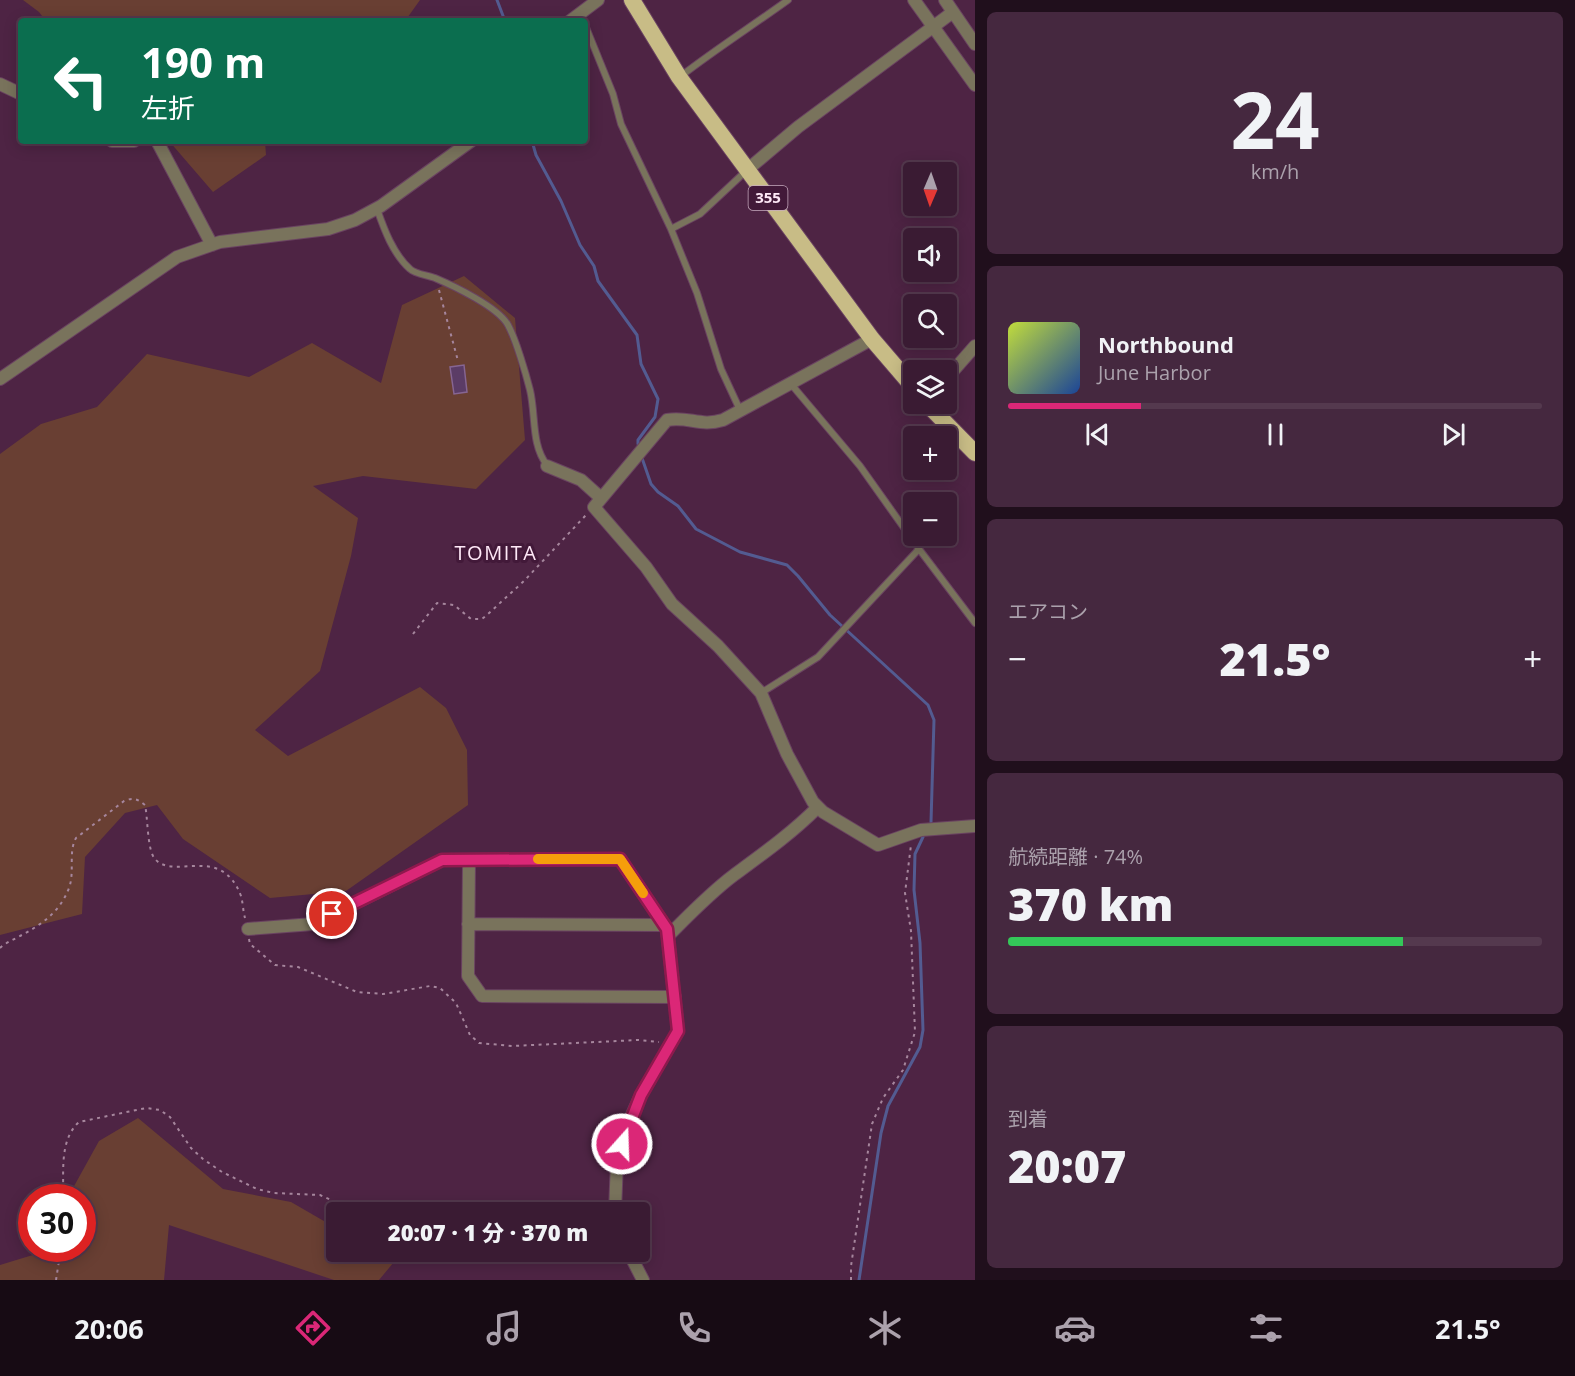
<!DOCTYPE html>
<html lang="ja">
<head>
<meta charset="utf-8">
<style>
	body { margin:0; font-family:"Open Sans","Noto Sans JP",sans-serif; background:#45283f; color:#f1f3f6; height:100vh; display:flex; flex-direction:column; font-size:22px; white-space:nowrap }
	* { box-sizing:border-box; margin:0 }
	p { font-size:20px; color:#aba1ac }
	.icon { flex:none; width:33px; height:33px; fill:none; stroke:currentColor; stroke-width:2; stroke-linecap:round; stroke-linejoin:round }
	.map { position:relative; flex:1; overflow:hidden }
	.side { display:flex; flex-direction:column; gap:12px; padding:12px; background:#200f1c; width:600px }
	.side>* { flex:none }
	.hud { position:absolute; left:18px; top:18px; width:570px; height:126px; border-radius:6px; box-shadow:0 3px 15px #0003,0 0 0 2px #54394e; background:#0b6e4f; color:#fff; overflow:hidden }
	.needle { width:39px; rotate:182deg }
	.tools { position:absolute; left:903px; top:162px; display:grid; gap:12px }
	.tools a { display:grid; place-items:center; width:54px; height:54px; border-radius:6px; background:#3a1b33; box-shadow:0 3px 15px #0003,0 0 0 2px #54394e; font-size:30px }
	.speed { position:absolute; left:18px; top:1184px; display:flex; gap:12px; font-size:30px; font-weight:700; text-align:center }
	.speed>* { display:grid; place-content:center; width:78px; height:78px; border-radius:50%; background:#3a1b33; box-shadow:0 3px 15px #0003,0 0 0 2px #54394e; line-height:1 }
	.speed .limit { border:9px solid #d22; background:#fff; color:#111 }
	.pin { position:absolute; display:grid; place-items:center; width:51px; height:51px; color:#fff; margin:-26px; border:3px solid #fff; border-radius:50%; box-shadow:0 2px 6px #0007 }
	.me { position:absolute; width:66px; margin:-33px; rotate:20deg; stroke-linejoin:round; filter:drop-shadow(0 0 4px #0008) }
	.turn { display:flex; align-items:center; gap:21px; height:126px; padding:0 24px; font-size:27px }
	.turn .icon { width:78px; height:78px; stroke-width:2.5 }
	.turn b { display:block; font-size:42px; line-height:51px }
	.big { font-size:45px; font-weight:800; line-height:1.1 }
	.side .tile { flex:1; display:flex; flex-direction:column; justify-content:center; gap:9px; min-width:0; padding:0 21px; border-radius:9px; background:#45283f }
	.side .dial { align-items:center; gap:0 }
	.dial b { font-size:78px; line-height:1 }
	.song { display:flex; align-items:center; gap:18px }
	.cover { width:72px; height:72px; border-radius:9px; background:linear-gradient(135deg,hsl(70 70% 55%),hsl(220 70% 35%)) }
	.played { height:6px; border-radius:3px; background:linear-gradient(90deg,#db2777 25%,#54394e 25%) }
	.keys { display:flex; justify-content:space-around; direction:ltr }
	.heat { display:flex; justify-content:space-between; align-items:center; font-size:33px; direction:ltr }
	.charge { height:9px; border-radius:4px; background:linear-gradient(90deg,#34c759 74%,#54394e 0) }
	.trip { position:absolute; left:326px; top:1202px; width:324px; height:60px; border-radius:6px; background:#3a1b33; box-shadow:0 3px 15px #0003,0 0 0 2px #54394e; font-weight:800; line-height:60px; text-align:center }
	.dock { display:flex; height:96px; justify-content:space-around; align-items:center; background:#170b14; color:#aba1ac }
	.dock .icon { width:42px; height:42px }
	.dock .selected { color:#db2777 }
	.dock b { font-size:27px; color:#f1f3f6 }
	main { display:flex; flex:1; min-height:0 }
	.map>svg:first-child { display:block }
	.green { fill:#693f33 }
	.lines { fill:none; stroke-linecap:round; stroke-linejoin:round }
	.stream { stroke:#535b91; stroke-width:3 }
	.building { fill:#5b3c66; stroke:#866592; stroke-width:1.5 }
	.service-casing { stroke:#6a4361; stroke-width:8 }
	.minor-casing { stroke:#6a4361; stroke-width:14 }
	.trunk-casing { stroke:#6a4361; stroke-width:18 }
	.path { stroke:#a6869d; stroke-width:2; stroke-dasharray:3 4.5; stroke-linecap:butt }
	.service { stroke:#79735c; stroke-width:6 }
	.minor { stroke:#79735c; stroke-width:12 }
	.trunk { stroke:#c8bc86; stroke-width:16 }
	.route-casing { stroke:#8e194d; stroke-width:15 }
	.route { stroke:#db2777; stroke-width:10 }
	.slow { stroke:#f59e0b; stroke-width:10 }
	.labels { text-anchor:middle; stroke-width:6; stroke-linejoin:round; paint-order:stroke }
	.shield { fill:#421939; stroke:#c6aabe; stroke-width:1.5 }
	.shield-label { font-size:15px; font-weight:bold; fill:#fee8f7 }
	.quarter-label { font-size:20px; letter-spacing:1.5px; fill:#fee8f7; stroke:#421939 }
</style>
</head>
<body>
<main>
<div class="map">
<svg width="975" height="1280" viewBox="0 0 975 1280">
	<rect width="100%" height="100%" fill="#4e2444"/>
	<path class="green" d="M23 0H420L405 21H46L39 12Z
		M169 141H265L266 155 213 192Z
		M464 276 515 318 525 440 476 489 363 476 313 486 358 518 351 556 320 671 255 730 288 756 420 687 446 708 467 750 468 805 346 891 270 898 183 839 157 805 125 813 85 857 82 914 0 935V454L41 424 97 407 147 354 249 377 312 343 381 383 402 305Z
		M138 1118 223 1189 291 1202 336 1228V1251H375L394 1262 379 1280H334L169 1225 164 1280H0V1265L36 1254 40 1248H82V1197H68L99 1141Z"/>
	<g class="lines">
		<path class="stream" d="M497 0 505 21
			M532 141 536 155 561 201 580 245 594 266 598 281 637 335 641 364 658 399 655 417 638 440V444
			M642 458 651 484 658 492 678 506 696 529 740 552 787 565 798 576 830 615 928 705 934 720 931 822
			M859 1280 881 1133 888 1106 920 1047 923 1030 920 943 914 890 915 854 923 837"/>
	</g>
	<path class="building" d="M464 365 467 392 454 394 450 367Z"/>
	<g class="lines">
		<defs>
			<path id="service" d="M585 25 613 94 621 124 671 229 697 293 721 369 740 410
				M681 76C716 49 752 26 788 0
				M377 209C384 229 393 254 410 269 415 274 427 275 435 278 454 286 498 307 508 325 516 340 526 374 530 390 536 415 531 445 547 465
				M671 229 700 214 746 171
				M791 384 860 466 919 549 975 623
				M761 693 818 657 919 549"/>
			<path id="minor" d="M914 0 975 85
				M945 0 975 44
				M570 21 598 0
				M0 84 21 94
				M112 141H134
				M157 141 212 245
				M747 170 798 127 953 12
				M872 339 723 420C700 427 689 416 667 420L594 507 646 567 672 604 718 646 761 693 787 754 813 802 823 812 878 845 921 830 975 826
				M0 379 177 257 220 242 328 229 355 220 381 206 471 141
				M946 379 975 346
				M547 466 581 480 601 498
				M469 860 468 976 482 996 675 997
				M468 924 664 925
				M248 929 313 924 442 860 620 859 667 929 678 1031 641 1095 626 1128 617 1160 615 1212
				M669 935C690 914 710 893 734 875 764 853 792 833 818 807
				M628 1251 643 1280"/>
			<path id="trunk" d="M632 0 679 77 872 339 914 388
				M927 404 975 453"/>
		</defs>
		<use href="#service" class="service-casing"/>
		<use href="#minor" class="minor-casing"/>
		<use href="#trunk" class="trunk-casing"/>
		<path class="path" d="M439 290 458 361
			M413 634 437 603 454 605 471 619H482L488 614 524 581 586 515
			M249 939 250 944 275 965 298 967 357 992 383 994 430 986 440 988 456 1003 470 1035 479 1043 512 1046 638 1040 659 1042
			M0 948C5 943 13 940 20 936 41 925 60 912 69 888 75 872 68 852 76 838L124 801C133 797 138 799 145 805 148 818 147 850 155 859 174 881 221 843 241 896 243 903 243 911 245 918
			M63 1197C64 1172 59 1140 79 1122L146 1108 160 1110 170 1117 191 1148 203 1159 222 1172 257 1189 274 1193 320 1195 342 1205 442 1206 483 1212
			M56 1280 61 1248
			M851 1280V1266L872 1124 883 1098 903 1070 915 1032 911 931 905 893 911 845"/>
		<use href="#service" class="service"/>
		<use href="#minor" class="minor"/>
		<use href="#trunk" class="trunk"/>
	</g>
	<g class="lines">
		<defs>
			<path id="route" d="M332 914 442 860 620 859 667 929 678 1031 641 1095 622 1144"/>
		</defs>
		<use href="#route" class="route-casing"/>
		<use href="#route" class="route"/>
		<path class="slow" d="M538 859H620L643 893"/>
	</g>
	<g class="labels">
		<rect class="shield" x="748.5" y="186" width="39" height="24" rx="4.5"/>
		<g class="shield-label">
			<text x="768" y="203">355</text>
		</g>
		<g class="quarter-label">
			<text x="496" y="560">TOMITA</text>
		</g>
	</g>
</svg>
<div class="tools">
<a><svg class="needle" viewBox="-14 -14 28 28"><path d="M0-13l5 13h-10z" fill="#e53935"/><path d="M0 13l5-13h-10z" fill="#aba1ac"/></svg></a>
<a><svg class="icon" aria-label="sound" viewBox="0 0 24 24"><path d="M4 9h4l5-4v14l-5-4H4zM17 9q2 3 0 6"/></svg></a>
<a><svg class="icon" aria-label="search" viewBox="0 0 24 24"><circle cx="10" cy="10" r="6"/><path d="M15 15l6 6"/></svg></a>
<a><svg class="icon" aria-label="layers" viewBox="0 0 24 24"><path d="M12 4l9 5-9 5-9-5zM3 14l9 5 9-5"/></svg></a>
<a>+</a>
<a>−</a>
</div>
<div class="speed"><div class="limit">30</div></div>
<div class="pin" style="left:332px;top:914px;background:#d93025"><svg class="icon" aria-label="arrive" viewBox="0 0 24 24"><path d="M6 21V4h12l-3 4 3 4H6"/></svg></div>
<svg class="me" style="left:622px;top:1144px" viewBox="-20 -20 40 40"><circle r="17" fill="#db2777" stroke="#fff" stroke-width="3"/><path d="M0-11L8 9 0 5-8 9z" fill="#fff"/></svg>
<div class="trip">20:07 · 1 分 · 370 m</div>
<div class="hud">
<div class="turn"><svg class="icon" aria-label="left" viewBox="0 0 24 24"><path d="M17 20v-9H6M10 6l-5 5 5 5"/></svg><div><b>190 m</b>左折</div></div>
</div>
</div>
<section class="side">
<div class="tile dial"><b>24</b><p>km/h</p></div>
<div class="tile">
<div class="song"><i class="cover"></i><div><b>Northbound</b><p>June Harbor</p></div></div>
<div class="played"></div>
<div class="keys"><svg class="icon" aria-label="previous" viewBox="0 0 24 24"><path d="M18 5L8 12l10 7zM5 5v14"/></svg><svg class="icon" aria-label="pause" viewBox="0 0 24 24"><path d="M8 5v14M16 5v14"/></svg><svg class="icon" aria-label="next" viewBox="0 0 24 24"><path d="M6 5l10 7-10 7zM19 5v14"/></svg></div>
</div>
<div class="tile"><p>エアコン</p>
<div class="heat"><a>−</a><b class="big">21.5°</b><a>+</a></div>
</div>
<div class="tile"><p>航続距離 · 74%</p><b class="big">370 km</b><div class="charge"></div></div>
<div class="tile"><p>到着</p><b class="big">20:07</b></div>
</section>
</main>
<nav class="dock">
<b>20:06</b>
<svg class="icon selected" aria-label="directions" viewBox="0 0 24 24"><path d="M12 3l9 9-9 9-9-9zM9 14v-3h6M13 9l2 2-2 2"/></svg>
<svg class="icon" aria-label="music" viewBox="0 0 24 24"><path d="M9 18V5l10-2v13"/><circle cx="6" cy="18" r="3"/><circle cx="16" cy="16" r="3"/></svg>
<svg class="icon" aria-label="phone" viewBox="0 0 24 24"><path d="M5 4h4l2 5-3 2q2 4 5 5l2-3 5 2v4C11 20 4 13 5 4z"/></svg>
<svg class="icon" aria-label="climate" viewBox="0 0 24 24"><path d="M12 3v18M4 7l16 10M4 17L20 7"/></svg>
<svg class="icon" aria-label="car" viewBox="0 0 24 24"><path d="M5 17H2v-5l4-1 3-4h7l3 4 3 1v5h-3M9 17h6M6 11h13"/><circle cx="7" cy="17" r="2"/><circle cx="17" cy="17" r="2"/></svg>
<svg class="icon" aria-label="filters" viewBox="0 0 24 24"><path d="M4 7h16M4 17h16"/><circle cx="9" cy="7" r="2"/><circle cx="15" cy="17" r="2"/></svg>
<b>21.5°</b>
</nav>
</body>
</html>
